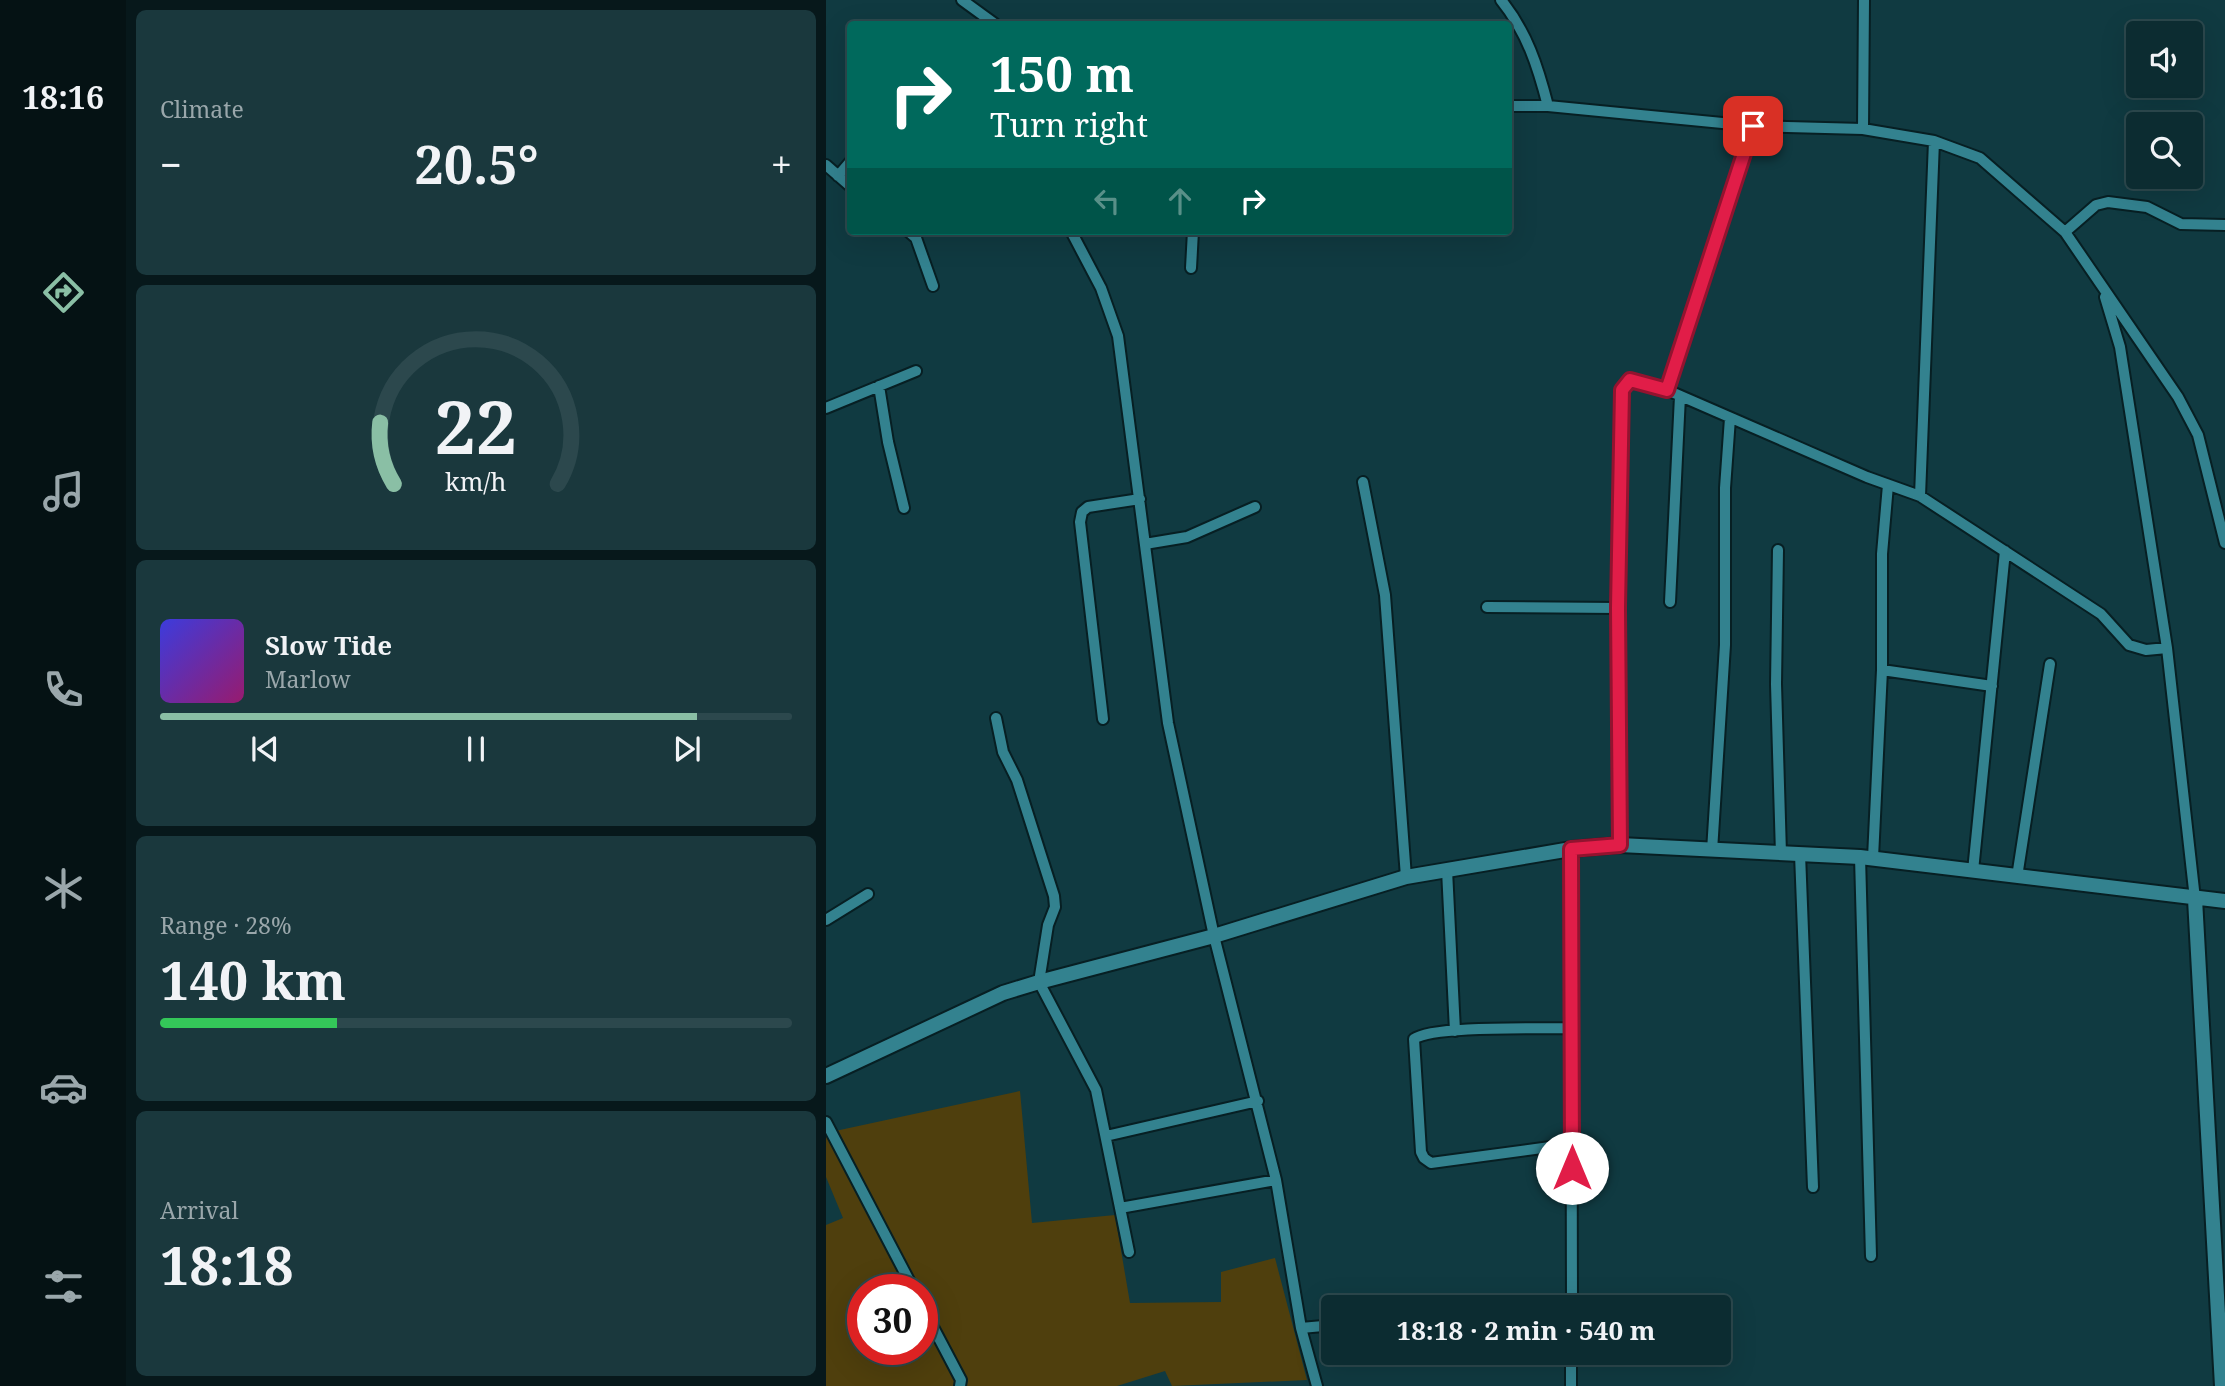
<!DOCTYPE html>
<html lang="en">
<head>
<meta charset="utf-8">
<style>
	body { margin:0; font-family:"Noto Serif",serif; background:#1a383d; color:#f1f3f6; height:100vh; display:flex; flex-direction:column; font-size:26px; white-space:nowrap }
	* { box-sizing:border-box; margin:0 }
	p { font-size:23px; color:#9aa7ab }
	.icon { flex:none; width:38px; height:38px; fill:none; stroke:currentColor; stroke-width:2; stroke-linecap:round; stroke-linejoin:round }
	.map { position:relative; flex:1; overflow:hidden }
	.sheet { display:flex; flex-direction:column; gap:10px; padding:10px; background:#07181b; width:700px }
	.sheet>* { flex:none }
	.top-card { position:absolute; left:21px; top:21px; width:665px; height:214px; border-radius:7px; box-shadow:0 7px 28px #0002,0 0 0 2px #2c484d; background:#00695c; color:#fff; overflow:hidden }
	.tools { position:absolute; left:1300px; top:21px; display:grid; gap:14px }
	.tools a { display:grid; place-items:center; width:77px; height:77px; border-radius:7px; background:#0c2c31; box-shadow:0 7px 28px #0002,0 0 0 2px #2c484d; font-size:35px }
	.speed { position:absolute; left:21px; top:1274px; display:flex; gap:14px; font-size:35px; font-weight:700; text-align:center }
	.speed>* { display:grid; place-content:center; width:91px; height:91px; border-radius:50%; background:#0c2c31; box-shadow:0 7px 28px #0002,0 0 0 2px #2c484d; line-height:1 }
	.speed .limit { border:10px solid #d22; background:#fff; color:#111 }
	.pin { position:absolute; display:grid; place-items:center; width:60px; height:60px; color:#fff; margin:-30px; border-radius:14px; box-shadow:0 4px 10px #0006 }
	.me { position:absolute; width:77px; margin:-38px; rotate:0deg; stroke-linejoin:round; filter:drop-shadow(0 0 5px #0008) }
	.turn { display:flex; align-items:center; gap:24px; height:147px; padding:0 28px; font-size:32px }
	.turn .icon { width:91px; height:91px; stroke-width:2.5 }
	.turn b { display:block; font-size:49px; line-height:60px }
	.lanes { display:flex; align-items:center; height:66px; padding:0 28px; background:#0003; justify-content:center; gap:35px; direction:ltr }
	.lanes .off { opacity:.35 }
	.big { font-size:52px; font-weight:700; line-height:1.1 }
	.sheet .tile { flex:1; display:flex; flex-direction:column; justify-content:center; gap:10px; min-width:0; padding:0 24px; border-radius:10px; background:#1a383d }
	.sheet .dial { align-items:center; gap:0 }
	.dial svg { height:182px; overflow:visible; fill:none; stroke:#2c484d; stroke-width:7; stroke-linecap:round; text-anchor:middle }
	.dial text { fill:#f1f3f6; stroke:none }
	.song { display:flex; align-items:center; gap:21px }
	.cover { width:84px; height:84px; border-radius:10px; background:linear-gradient(135deg,hsl(240 70% 55%),hsl(320 70% 35%)) }
	.played { height:7px; border-radius:4px; background:linear-gradient(90deg,#8abfa5 85%,#2c484d 85%) }
	.keys { display:flex; justify-content:space-around; direction:ltr }
	.heat { display:flex; justify-content:space-between; align-items:center; font-size:38px; direction:ltr }
	.charge { height:10px; border-radius:5px; background:linear-gradient(90deg,#34c759 28%,#2c484d 0) }
	.trip { position:absolute; left:495px; top:1295px; width:410px; height:70px; border-radius:7px; background:#0c2c31; box-shadow:0 7px 28px #0002,0 0 0 2px #2c484d; font-weight:700; line-height:70px; text-align:center }
	main { display:flex; flex:1; min-height:0 }
	.dock { display:flex; flex-direction:column; width:126px; justify-content:space-around; align-items:center; background:#051214; color:#9aa7ab }
	.dock .icon { width:49px; height:49px }
	.dock .active { color:#8abfa5 }
	.dock b { font-size:32px; color:#f1f3f6 }
	.map>svg:first-child { display:block }
	.green { fill:#4f3f0d; fill-rule:evenodd }
	.lines { fill:none; stroke-linecap:round; stroke-linejoin:round }
	.minor-casing { stroke:#071f23; stroke-width:14 }
	.tertiary-casing { stroke:#071f23; stroke-width:18 }
	.minor { stroke:#33828f; stroke-width:10 }
	.tertiary { stroke:#33828f; stroke-width:14 }
	.route-casing { stroke:#92132f; stroke-width:18 }
	.route { stroke:#e11d48; stroke-width:12 }
</style>
</head>
<body>
<main>
<nav class="dock">
<b>18:16</b>
<svg class="icon active" aria-label="directions" viewBox="0 0 24 24"><path d="M12 3l9 9-9 9-9-9zM9 14v-3h6M13 9l2 2-2 2"/></svg>
<svg class="icon" aria-label="music" viewBox="0 0 24 24"><path d="M9 18V5l10-2v13"/><circle cx="6" cy="18" r="3"/><circle cx="16" cy="16" r="3"/></svg>
<svg class="icon" aria-label="phone" viewBox="0 0 24 24"><path d="M5 4h4l2 5-3 2q2 4 5 5l2-3 5 2v4C11 20 4 13 5 4z"/></svg>
<svg class="icon" aria-label="climate" viewBox="0 0 24 24"><path d="M12 3v18M4 7l16 10M4 17L20 7"/></svg>
<svg class="icon" aria-label="car" viewBox="0 0 24 24"><path d="M5 17H2v-5l4-1 3-4h7l3 4 3 1v5h-3M9 17h6M6 11h13"/><circle cx="7" cy="17" r="2"/><circle cx="17" cy="17" r="2"/></svg>
<svg class="icon" aria-label="filters" viewBox="0 0 24 24"><path d="M4 7h16M4 17h16"/><circle cx="9" cy="7" r="2"/><circle cx="15" cy="17" r="2"/></svg>
</nav>
<section class="sheet">
<div class="tile"><p>Climate</p>
<div class="heat"><a>−</a><b class="big">20.5°</b><a>+</a></div>
</div>
<div class="tile dial"><svg viewBox="0 0 100 80">
<path d="M14 69A42 42 0 1 1 86 69"/>
<path d="M14 69A42 42 0 0 1 8 42" stroke="#8abfa5"/>
<text x="50" y="56" font-size="32" font-weight="700">22</text>
<text x="50" y="72" font-size="11">km/h</text>
</svg></div>
<div class="tile">
<div class="song"><i class="cover"></i><div><b>Slow Tide</b><p>Marlow</p></div></div>
<div class="played"></div>
<div class="keys"><svg class="icon" aria-label="previous" viewBox="0 0 24 24"><path d="M18 5L8 12l10 7zM5 5v14"/></svg><svg class="icon" aria-label="pause" viewBox="0 0 24 24"><path d="M8 5v14M16 5v14"/></svg><svg class="icon" aria-label="next" viewBox="0 0 24 24"><path d="M6 5l10 7-10 7zM19 5v14"/></svg></div>
</div>
<div class="tile"><p>Range · 28%</p><b class="big">140 km</b><div class="charge"></div></div>
<div class="tile"><p>Arrival</p><b class="big">18:18</b></div>
</section>
<div class="map">
<svg width="1399" height="1386" viewBox="0 0 1399 1386">
	<rect width="100%" height="100%" fill="#103a41"/>
	<path class="green" d="M194 1091 206 1223 289 1215 304 1303 395 1302V1272L449 1258 481 1380 346 1386 339 1371 291 1386H0V1225L17 1218 0 1177V1133ZM37 1290H96V1349H37Z"/>
	<g class="lines">
		<defs>
			<path id="minor" d="M136 0 169 24
				M675 0C701 32 712 67 722 106
				M682 106H722L927 126 1037 129 1108 141 1154 158 1239 232 1352 397 1372 435 1399 543
				M1037 129 1038 0
				M0 165 24 186
				M12 176 24 162
				M82 231 90 238 107 286
				M245 231 275 288 292 336 342 723 388 936 450 1180 475 1328 491 1386
				M1239 232 1270 205 1282 202 1321 207 1355 224 1399 225
				M365 268 367 231
				M1279 297 1294 347 1341 648 1369 899
				M53 386 62 442 78 508
				M841 390 927 126
				M0 408 90 371
				M537 482 559 595 580 877
				M1094 496 1108 141
				M319 544 361 537 429 507
				M952 550 950 684 955 854
				M844 602 854 396
				M661 607 792 608
				M1056 670 1166 686
				M170 718 177 752 191 780 228 896 229 907 222 925 213 982 270 1090 303 1252
				M277 719 254 522 256 512 262 507 314 499
				M794 845 792 608 796 390 804 380 841 390 1041 477 1094 496 1275 614 1303 645 1320 650 1341 648
				M745 849 746 1307
				M886 851 899 645V488L904 418
				M974 854 987 1187
				M1034 857 1045 1256
				M1047 858 1056 670V554L1062 485
				M621 870 629 1031
				M1147 871 1179 551
				M1191 877 1224 664
				M0 920 42 894
				M746 1028C717 1029 606 1025 588 1039L595 1152 598 1158 605 1163 746 1144
				M0 1122 88 1290
				M280 1136 432 1101
				M294 1208 450 1180
				M96 1306 135 1380 134 1386
				M475 1328 508 1325
				M745 1386V1353"/>
			<path id="tertiary" d="M1369 899 1396 1386
				M0 1076 177 993 213 982 388 936 580 877 745 849 794 845 1034 857 1399 901"/>
		</defs>
		<use href="#minor" class="minor-casing"/>
		<use href="#tertiary" class="tertiary-casing"/>
		<use href="#minor" class="minor"/>
		<use href="#tertiary" class="tertiary"/>
	</g>
	<g class="lines">
		<defs>
			<path id="route" d="M746 1168 745 849 794 845 792 608 796 390 804 380 841 390 927 126"/>
		</defs>
		<use href="#route" class="route-casing"/>
		<use href="#route" class="route"/>
	</g>
</svg>
<div class="tools">
<a><svg class="icon" aria-label="sound" viewBox="0 0 24 24"><path d="M4 9h4l5-4v14l-5-4H4zM17 9q2 3 0 6"/></svg></a>
<a><svg class="icon" aria-label="search" viewBox="0 0 24 24"><circle cx="10" cy="10" r="6"/><path d="M15 15l6 6"/></svg></a>
</div>
<div class="speed"><div class="limit">30</div></div>
<div class="pin" style="left:927px;top:126px;background:#d93025"><svg class="icon" aria-label="arrive" viewBox="0 0 24 24"><path d="M6 21V4h12l-3 4 3 4H6"/></svg></div>
<svg class="me" style="left:746px;top:1168px" viewBox="-20 -20 40 40"><circle r="19" fill="#fff"/><path d="M0-13L10 11 0 6-10 11z" fill="#e11d48"/></svg>
<div class="trip">18:18 · 2 min · 540 m</div>
<div class="top-card">
<div class="turn"><svg class="icon" aria-label="right" viewBox="0 0 24 24"><path d="M7 20v-9h11M14 6l5 5-5 5"/></svg><div><b>150 m</b>Turn right</div></div>
<div class="lanes"><svg class="icon off" aria-label="left" viewBox="0 0 24 24"><path d="M17 20v-9H6M10 6l-5 5 5 5"/></svg><svg class="icon off" aria-label="ahead" viewBox="0 0 24 24"><path d="M12 20V5M6 11l6-6 6 6"/></svg><svg class="icon" aria-label="right" viewBox="0 0 24 24"><path d="M7 20v-9h11M14 6l5 5-5 5"/></svg></div>
</div>
</div>
</main>
</body>
</html>
